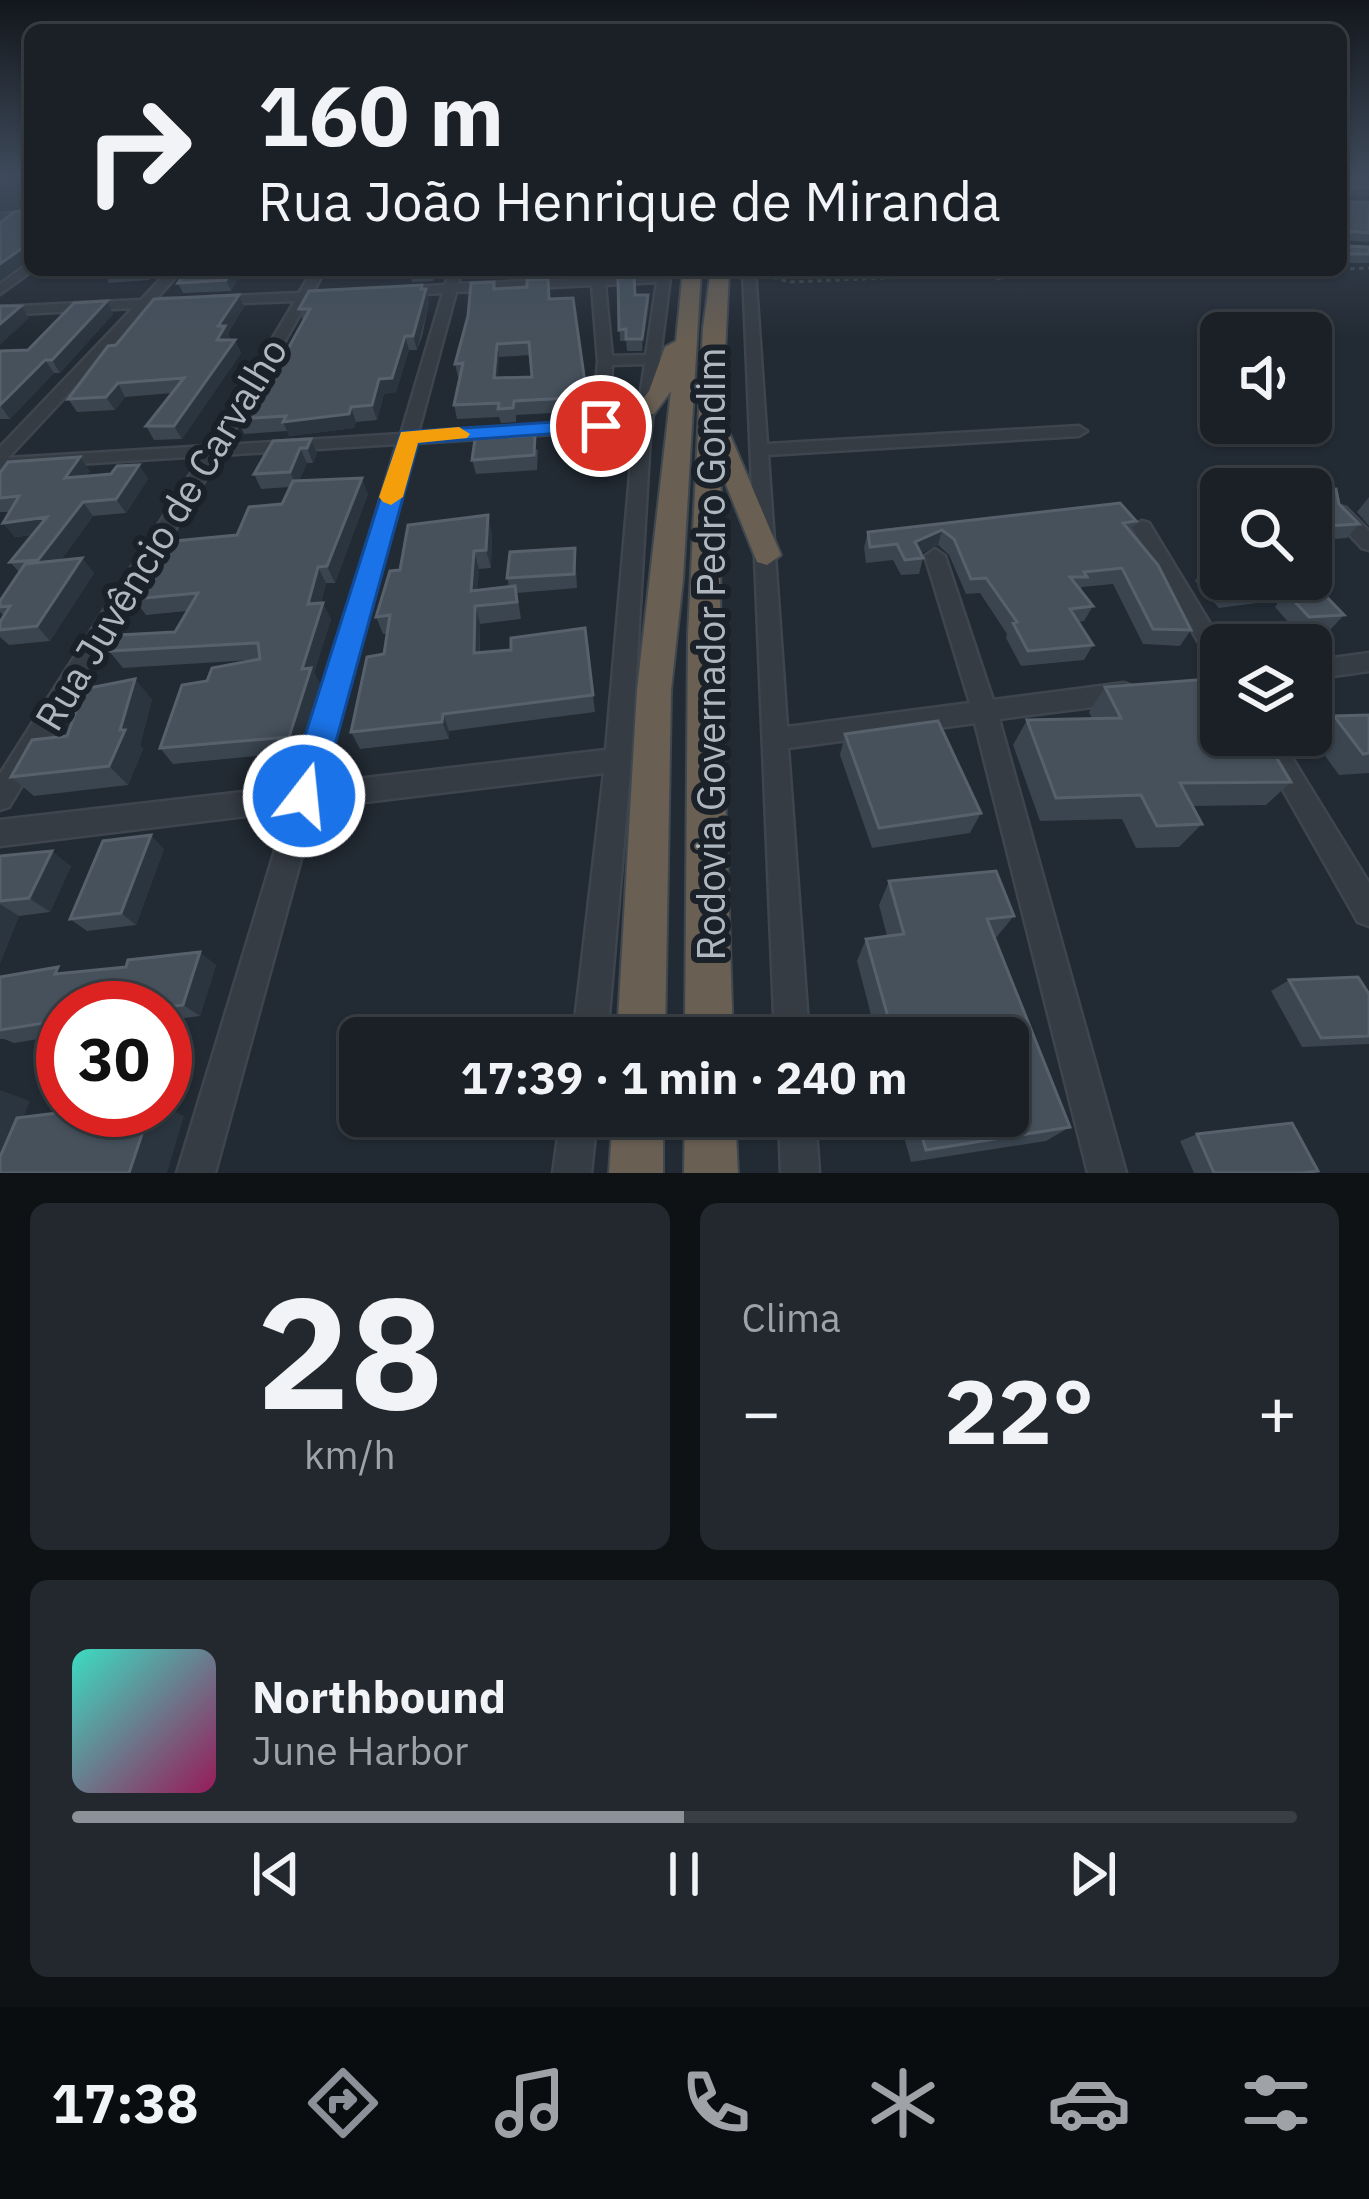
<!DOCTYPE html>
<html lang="pt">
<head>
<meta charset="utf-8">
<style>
	body { margin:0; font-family:"IBM Plex Sans",sans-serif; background:#23282e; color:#f1f3f6; height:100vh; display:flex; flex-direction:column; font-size:45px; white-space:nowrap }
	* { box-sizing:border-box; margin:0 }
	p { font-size:39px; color:#9fa3a7 }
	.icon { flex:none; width:66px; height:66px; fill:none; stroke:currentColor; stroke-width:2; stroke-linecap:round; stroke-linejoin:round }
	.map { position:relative; height:1173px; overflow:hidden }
	.sheet { display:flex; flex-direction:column; gap:30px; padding:30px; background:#0e1215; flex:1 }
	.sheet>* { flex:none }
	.hud { position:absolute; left:24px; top:24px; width:1323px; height:252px; border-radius:18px; box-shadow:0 3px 9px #0004,0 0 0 3px #383e43; background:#1a2026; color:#f1f3f6; overflow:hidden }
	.buttons { position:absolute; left:1200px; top:312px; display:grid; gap:24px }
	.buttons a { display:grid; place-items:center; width:132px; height:132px; border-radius:18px; background:#1a2026; box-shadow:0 3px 9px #0004,0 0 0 3px #383e43; font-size:60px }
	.speed { position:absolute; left:36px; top:981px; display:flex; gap:24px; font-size:60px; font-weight:700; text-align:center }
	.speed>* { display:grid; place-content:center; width:156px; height:156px; border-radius:50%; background:#1a2026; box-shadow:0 3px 9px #0004,0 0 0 3px #383e43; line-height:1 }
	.speed .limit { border:18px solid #d22; background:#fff; color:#111 }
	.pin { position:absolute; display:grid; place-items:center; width:102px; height:102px; color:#fff; margin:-51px; border:6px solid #fff; border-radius:50%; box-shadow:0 3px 12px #0007 }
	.me { position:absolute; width:132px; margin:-66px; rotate:16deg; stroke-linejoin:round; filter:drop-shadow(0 0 9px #0008) }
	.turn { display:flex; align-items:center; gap:42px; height:252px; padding:0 36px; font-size:54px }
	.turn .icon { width:156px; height:156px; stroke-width:2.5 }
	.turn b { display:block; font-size:84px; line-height:102px }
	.big { font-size:90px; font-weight:700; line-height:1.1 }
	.sheet .card { flex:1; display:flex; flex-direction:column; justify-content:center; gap:18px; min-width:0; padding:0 42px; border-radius:18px; background:#23282e }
	.sheet .dial { align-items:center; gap:0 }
	.dial b { font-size:156px; line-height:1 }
	.song { display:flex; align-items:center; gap:36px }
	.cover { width:144px; height:144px; border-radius:18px; background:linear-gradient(135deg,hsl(170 70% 55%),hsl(330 70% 35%)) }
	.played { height:12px; border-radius:6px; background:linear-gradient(90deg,#8c9099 50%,#383e43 50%) }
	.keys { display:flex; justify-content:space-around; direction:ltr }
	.heat { display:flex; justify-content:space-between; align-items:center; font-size:66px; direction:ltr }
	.sheet .tiles { flex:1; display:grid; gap:30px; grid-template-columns:1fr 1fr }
	.card:last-child { grid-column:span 2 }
	.trip { position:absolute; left:339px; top:1017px; width:690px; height:120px; border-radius:18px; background:#1a2026; box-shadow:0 3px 9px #0004,0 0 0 3px #383e43; font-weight:700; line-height:120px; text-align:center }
	.tab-bar { display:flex; height:192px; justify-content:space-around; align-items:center; background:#0a0d0f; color:#9fa3a7 }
	.tab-bar .icon { width:84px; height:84px }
	.tab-bar .selected { color:#8c9099 }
	.tab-bar b { font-size:54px; color:#f1f3f6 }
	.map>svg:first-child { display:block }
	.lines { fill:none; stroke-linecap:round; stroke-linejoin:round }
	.minor-casing { stroke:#3e454e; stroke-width:5 }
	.highway-casing { stroke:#3f474f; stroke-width:4 }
	.path { stroke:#3c4d4d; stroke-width:3; stroke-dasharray:4.5 4.5; stroke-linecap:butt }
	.minor { fill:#353c44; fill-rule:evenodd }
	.highway { fill:#695f53; fill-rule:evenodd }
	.wall { fill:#3a4550; fill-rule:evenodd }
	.shaded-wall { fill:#2b353f }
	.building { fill:#46515c; stroke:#57616c; stroke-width:3; fill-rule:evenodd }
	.route { fill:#1a73e8; stroke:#114b97; stroke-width:3 }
	.slow { fill:#f59e0b }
	.labels { text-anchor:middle; stroke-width:12; stroke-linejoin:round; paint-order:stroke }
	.street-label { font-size:39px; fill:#afb7c1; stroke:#1a2129 }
</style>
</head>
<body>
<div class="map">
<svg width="1369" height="1173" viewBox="0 0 1369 1173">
	<rect width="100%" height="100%" fill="#222a33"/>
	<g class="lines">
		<defs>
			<path id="minor" d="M30 212V218L0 220V214Z
				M30 262 33 270 0 294V284Z
				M169 270H182L156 299H184V305L148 308 8 458 208 446 295 301 216 304 209 300 211 297 299 293 313 270H325L313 292 335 291 341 295 335 299 308 300 226 445 401 434 443 293 402 295 396 291 397 288 445 285 450 270H462L458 284 591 278 592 270H602L604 277 658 275 659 270H671L650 437 631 760 607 1038H573L604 773 315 808 215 1173H177L287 811 0 846V820L294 786 397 444 220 455 9 807 0 810V774L202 456 0 469V447L133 308 0 315V307L141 300ZM657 282 646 355 612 356 605 285ZM592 285 598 361 593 422 418 433 456 292ZM645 364 635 430 609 423 612 365ZM601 431 633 440 606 750 322 783 415 443Z
				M743 270H755L767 444 1079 426 1087 431 1079 436 768 455 787 727 970 703 925 556 935 549 945 556 993 700 1124 683 1132 686 1136 693 1132 700 1124 703 999 719 1126 1173H1088L975 723 788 748 809 1038H775Z
				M1020 270 998 278 992 274 999 270Z
				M1339 506 1346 508 1369 531V550L1362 548 1332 516 1330 512Z
				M1142 521 1149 523 1223 645 1221 670 1213 667 1132 527Z
				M1369 653V671L1311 679V661Z
				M1252 735H1278L1369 883V926L1358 922Z
				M561 1116H597L591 1173H553Z
				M779 1116H815L819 1173H781Z"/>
			<path id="highway" d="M683 270H701L683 579 671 690 665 1038H617L637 690 671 391 654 414H638L635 409 649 391 665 347 676 341Z
				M711 270H729L722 416 781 555 767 565 757 562 721 472 720 634 733 1038H685L688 634 703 328Z
				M613 1116H663V1173H609Z
				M685 1116H735L738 1173H684Z"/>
		</defs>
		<use href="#minor" class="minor-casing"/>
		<use href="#highway" class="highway-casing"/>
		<path class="path" d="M1341 269 1369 268
			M768 270 772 277 789 282 985 274
			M1027 274 1265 270"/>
		<use href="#minor" class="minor"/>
		<use href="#highway" class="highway"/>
	</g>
	<path class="wall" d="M1341 177 1369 183V196L1342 195Z
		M1341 197 1346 202H1369V242L1342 240V242L1346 246 1369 247V263H1341Z
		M103 270H158L149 280 109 283Z
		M187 270H248L242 272 231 291 183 293 178 283Z
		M408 270H438L433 281 412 282Z
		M548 270H583V272L548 274Z
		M618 278 635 295H648L649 306 642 351H627L626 341H620Z
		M422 285 423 289H426L429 302 422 337 417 350H409L396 392 384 394 377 420 356 422 354 428 289 436 287 431 244 434 237 419 289 347 303 321 299 309Z
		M495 289 550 299 573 298 589 411 516 415V422L501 423 499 417 457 419 454 405 460 377H458L455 364ZM530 355 532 377 497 378 499 357Z
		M239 295 244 307 228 333 230 340H235L241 353 182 439 154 440 146 426 173 393 125 397 115 410 77 412 68 399 116 345Z
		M107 301 113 314 60 373H54L10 419H0V351L28 350Z
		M511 427 513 437 538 450 537 470 476 474 472 460 493 438Z
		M311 439 317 453 313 463H307L299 481 368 494 335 583H326L321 603 331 619 314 673 320 684 299 752 173 764 160 748 207 681 251 660 123 668 109 651 175 632 187 611 146 615 134 599 237 535 282 504 290 487 261 489 254 474Z
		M139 465 148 479 126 513 93 516 61 560 82 558 94 573 50 641 9 645 0 637V622L4 616 0 612V601L19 572 10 562 32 535 15 537 3 523 10 512H0V473L90 471 86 476 111 474Z
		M1311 489 1318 490 1339 504 1359 524 1347 538 1311 541Z
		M1369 497V526L1357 512Z
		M1136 521 1130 531 1191 630 1180 646 1143 644 1113 584 1082 587 1080 590 1093 606 1084 621 1078 622 1093 645 1084 660 1021 666 1006 638 1007 634 980 593 966 594 949 555 938 545 921 553 923 558 919 574 901 575 893 560 866 563 864 547 868 532Z
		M492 533 491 568 479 569 477 590 509 587 507 578 575 548 577 588 517 593 521 619 480 624V652L511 650 585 628 595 712 449 731V739L360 749 351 732 384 654 387 634H383L376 617Z
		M1205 566 1294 585 1289 592 1344 615 1330 630 1297 632 1275 607 1280 600 1219 608 1195 581Z
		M1105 687 1291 782 1266 805 1192 806 1202 824 1179 847 1136 848 1122 819 1040 821 1013 745 1027 720 1092 719 1089 712Z
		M152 699 140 745 143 749 128 785 34 796 11 777 67 736Z
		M1369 715V773L1339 775 1312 738 1334 716Z
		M845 734 981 813 970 833 872 848 840 755Z
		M164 849 136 925 87 931 70 919Z
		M0 856 71 866 50 912 19 916 0 963Z
		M889 881 1014 916 995 939 1070 1127 1046 1141 911 1162 898 1116H1008V1038H877L857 961 866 939 887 936 879 905Z
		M216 965 200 1016 177 1019 165 1058V1008H63V1035L14 1043 4 1039H0V977Z
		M1289 980 1369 994V1044L1302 1047 1271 991Z
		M1197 1134 1318 1171 1311 1173H1194L1180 1141Z"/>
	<path class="shaded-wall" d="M25 246 30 259 0 281V264Z
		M145 270H158L149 280Z
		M232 270H241L242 272 231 291 226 280Z
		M422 285 425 295 426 289 429 302 417 350 413 336Z
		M239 295 244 307 228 333 230 338 223 353 217 340 218 326Z
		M648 295 649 306 642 351V339Z
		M107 301 113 314 60 373 52 360Z
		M21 306 29 318 0 345V324Z
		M405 336 409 350 396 392 384 394 377 420 372 405 379 379Z
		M235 340 241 353 182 439 174 426Z
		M497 344 499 357 496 392 494 378Z
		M45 360 54 373 10 419 0 405Z
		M118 383 125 397 115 410 106 397Z
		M351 407 356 422 354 428 289 436 283 422Z
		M311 439 317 453 313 463 307 448Z
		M300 448 307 463 297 487 290 472Z
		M80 457 90 471 75 492 65 478Z
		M139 465 148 479 126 513 116 499Z
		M362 478 368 494 335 583 327 566Z
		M83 502 93 516 50 575 38 560Z
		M488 515 492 533 491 568 486 550Z
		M47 517 58 531 15 537 3 523Z
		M942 530 938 545 911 558 915 542Z
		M474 551 479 569 476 608 480 624 479 670 474 653 471 591Z
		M82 558 94 573 50 641 37 626Z
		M318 567 326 583 316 621 308 604Z
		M323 603 331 619 314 673 320 684 299 752 289 737 302 669Z
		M135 679 152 699 140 745 143 749 128 785 109 766Z
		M443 714 449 731V739L442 722Z
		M151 835 164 849 136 925 121 913Z
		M52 851 71 866 50 912 29 898Z
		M0 904 19 916 0 963Z
		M200 952 216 965 200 1016 183 1005Z
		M165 1011 177 1019 165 1058Z
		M0 1090 30 1101 1 1173H0Z
		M165 1107 184 1116 167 1173H129L150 1110H165Z"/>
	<path class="building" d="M1341 177H1360L1369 183V188L1345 187 1341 197Z
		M1341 197 1346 202H1369V233L1346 231 1342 242 1346 246 1369 247V254H1341Z
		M30 201V259L25 246 0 264V223L14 212 27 210Z
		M187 270H232L226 280 178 283Z
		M634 277 635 295H648L642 339H626V329L619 330 618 278Z
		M548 279 549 299 573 298 587 397 514 401 513 408 498 409 499 403 454 405 463 363 455 364 468 316 471 283 494 282V289L527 287V280ZM529 342 532 377 494 378 497 344Z
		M422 285 421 289H426L413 336H405L392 378 379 379 372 405 351 407 349 414 283 422 286 416 237 419 269 357 276 347H289L310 309H299L309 291Z
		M239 295 218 326H225L217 340H235L174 426H146L184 378 118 383 106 397 68 399 108 346 116 345 154 299Z
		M107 301 52 360H45L0 405V351L28 350 74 303Z
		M0 306H21L0 324Z
		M511 427 510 437 535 435 534 455 472 460 475 439 493 438 495 428Z
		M311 439 307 448H300L290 472 254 474 273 441Z
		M80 457 65 478 111 474 117 466 139 465 116 499 83 502 38 560 10 562 47 517 3 523 19 496 0 498V473L8 462Z
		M362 478 327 566 318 567 308 604 323 603 302 669 311 668 289 737 160 748 182 685 207 681 212 668 260 659 258 643 109 651 119 635 175 632 198 593 134 599 164 542 237 535 249 507 282 504 293 481Z
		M1311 484 1318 490 1336 489 1339 504 1359 524 1311 527V489H1248Z
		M1120 503 1136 521 1123 523 1158 565 1191 630 1153 629 1122 568 1084 572 1087 577H1070L1093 606 1070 609 1093 645 1028 651 1013 623 1017 622 986 578 971 579 954 539 942 530 915 542 923 558 905 560 897 544 870 547 868 532Z
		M488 515 486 550 474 551 471 591 515 586 517 602 475 606 474 653 511 650V638L585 628 593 695 443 714 442 722 351 732 367 657 384 654 390 615 376 617 390 571 400 570 408 525Z
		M575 548 574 574 507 578 510 552Z
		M82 558 37 626 0 630V622L10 606 0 607V601L25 564Z
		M1205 566H1221V579H1288L1294 585 1230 593Z
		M1320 590 1344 615 1309 617 1286 592Z
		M1221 678V735H1263L1291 782 1180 783 1202 824 1157 826 1141 795 1056 798 1027 720 1121 718 1105 687Z
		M135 679 120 730H125L109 766 11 777 32 740 67 736 84 689Z
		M1369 715V753L1363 754 1334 716Z
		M938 721 981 813 879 828 845 734Z
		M151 835 121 913 70 919 103 841Z
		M52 851 29 898 0 901V856Z
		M996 871 1014 916 987 919 1070 1127 926 1150 916 1116H1008V1038H894L866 939 904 934 889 881Z
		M200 952 183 1005 159 1008H63V1020L0 1030V977L58 967 55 974 126 967 128 960Z
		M1358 977 1369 994V1036L1321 1038 1289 980Z
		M82 1110H150L129 1173H0V1157L17 1118Z
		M1292 1123 1318 1171 1302 1173H1214L1197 1134Z"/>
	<linearGradient id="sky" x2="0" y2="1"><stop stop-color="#13171c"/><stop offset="0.52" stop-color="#3e4a5b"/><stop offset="1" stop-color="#3e4a5b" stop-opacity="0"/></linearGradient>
	<rect width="1369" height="341" fill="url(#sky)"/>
	<path class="route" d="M601 419 611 426 608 430 418 443 321 796 316 808 304 812 292 808 286 796 401 432Z"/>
	<path class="slow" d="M459 427 470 434 467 438 418 443 403 497 391 505 383 502 379 497 401 432Z"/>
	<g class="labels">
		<g class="street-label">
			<text transform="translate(161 534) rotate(-59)" y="14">Rua Juvêncio de Carvalho</text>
			<text transform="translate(711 654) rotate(-90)" y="14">Rodovia Governador Pedro Gondim</text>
		</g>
	</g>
</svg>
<div class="buttons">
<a><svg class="icon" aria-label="sound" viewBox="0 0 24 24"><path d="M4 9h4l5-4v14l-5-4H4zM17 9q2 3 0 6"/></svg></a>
<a><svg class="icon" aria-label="search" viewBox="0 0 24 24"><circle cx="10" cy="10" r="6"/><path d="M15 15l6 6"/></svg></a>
<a><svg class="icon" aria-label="layers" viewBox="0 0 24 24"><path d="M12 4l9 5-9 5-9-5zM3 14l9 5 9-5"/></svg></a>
</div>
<div class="speed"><div class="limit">30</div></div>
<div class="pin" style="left:601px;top:426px;background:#d93025"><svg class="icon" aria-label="arrive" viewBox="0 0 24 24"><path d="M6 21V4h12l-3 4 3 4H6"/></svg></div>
<svg class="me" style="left:304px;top:796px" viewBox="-20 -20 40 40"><circle r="17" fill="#1a73e8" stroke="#fff" stroke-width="3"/><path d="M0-11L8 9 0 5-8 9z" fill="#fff"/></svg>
<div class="trip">17:39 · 1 min · 240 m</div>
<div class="hud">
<div class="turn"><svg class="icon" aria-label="right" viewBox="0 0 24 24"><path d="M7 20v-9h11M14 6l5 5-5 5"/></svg><div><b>160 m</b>Rua João Henrique de Miranda</div></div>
</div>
</div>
<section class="sheet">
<div class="tiles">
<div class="card dial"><b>28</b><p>km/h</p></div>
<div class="card"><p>Clima</p>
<div class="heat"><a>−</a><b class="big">22°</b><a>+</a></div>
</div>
<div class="card">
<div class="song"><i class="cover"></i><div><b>Northbound</b><p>June Harbor</p></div></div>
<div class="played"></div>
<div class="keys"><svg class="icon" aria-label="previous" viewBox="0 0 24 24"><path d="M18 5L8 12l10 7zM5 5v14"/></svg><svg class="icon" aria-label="pause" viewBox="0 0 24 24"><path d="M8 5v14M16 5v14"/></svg><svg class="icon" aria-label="next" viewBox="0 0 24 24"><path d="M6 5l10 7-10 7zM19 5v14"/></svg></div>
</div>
</div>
</section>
<nav class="tab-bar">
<b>17:38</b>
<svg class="icon selected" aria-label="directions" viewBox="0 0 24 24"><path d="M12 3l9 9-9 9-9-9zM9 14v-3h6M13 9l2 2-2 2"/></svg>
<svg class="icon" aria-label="music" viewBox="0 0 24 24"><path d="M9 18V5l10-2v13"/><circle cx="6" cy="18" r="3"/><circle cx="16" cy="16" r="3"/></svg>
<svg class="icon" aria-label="phone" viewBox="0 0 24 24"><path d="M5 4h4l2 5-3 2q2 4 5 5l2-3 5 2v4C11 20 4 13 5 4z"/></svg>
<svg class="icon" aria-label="climate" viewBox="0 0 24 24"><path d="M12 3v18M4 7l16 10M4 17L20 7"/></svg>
<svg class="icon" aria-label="car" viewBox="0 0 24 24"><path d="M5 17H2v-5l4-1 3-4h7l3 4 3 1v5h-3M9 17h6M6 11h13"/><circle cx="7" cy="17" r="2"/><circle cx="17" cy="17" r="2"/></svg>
<svg class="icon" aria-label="filters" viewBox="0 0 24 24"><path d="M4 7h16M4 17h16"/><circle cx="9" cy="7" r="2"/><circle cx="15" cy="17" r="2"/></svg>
</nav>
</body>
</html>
